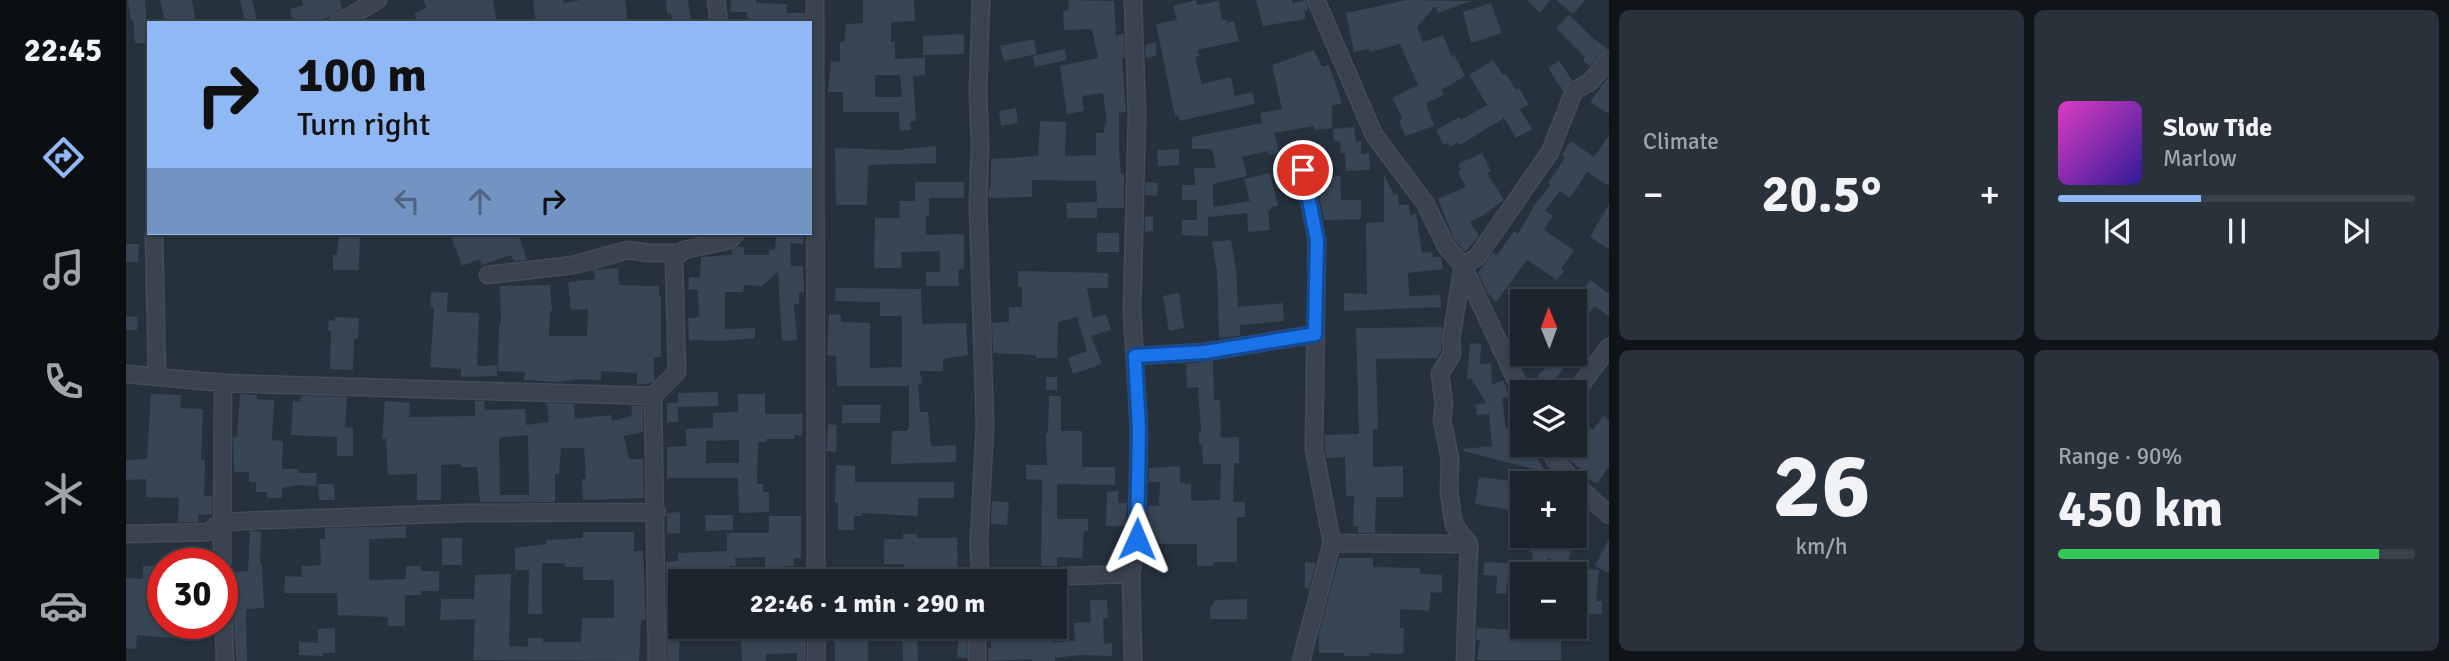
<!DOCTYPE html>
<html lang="en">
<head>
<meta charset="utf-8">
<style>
	body { margin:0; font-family:Signika,sans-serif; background:#29313a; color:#f1f3f6; height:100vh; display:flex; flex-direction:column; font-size:26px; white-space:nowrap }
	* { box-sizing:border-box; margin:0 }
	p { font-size:23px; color:#a0a5aa }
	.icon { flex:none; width:38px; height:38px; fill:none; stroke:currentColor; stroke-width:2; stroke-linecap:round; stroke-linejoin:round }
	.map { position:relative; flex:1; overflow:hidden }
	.sheet { display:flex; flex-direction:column; gap:10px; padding:10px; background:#0f1419; width:840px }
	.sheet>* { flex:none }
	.top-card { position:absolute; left:21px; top:21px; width:665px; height:214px; border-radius:0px; box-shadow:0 2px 5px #0004,0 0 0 2px #3a424a; background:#90b8f4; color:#111; overflow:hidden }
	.needle { width:46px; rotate:359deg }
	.fabs { position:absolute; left:1384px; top:289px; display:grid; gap:14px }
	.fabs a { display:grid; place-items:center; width:77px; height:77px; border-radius:0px; background:#1c252e; box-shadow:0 2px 5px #0004,0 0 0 2px #3a424a; font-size:35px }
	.speed { position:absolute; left:21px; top:548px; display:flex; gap:14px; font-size:35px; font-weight:700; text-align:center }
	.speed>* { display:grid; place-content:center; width:91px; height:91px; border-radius:50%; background:#1c252e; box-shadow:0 2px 5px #0004,0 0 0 2px #3a424a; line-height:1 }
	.speed .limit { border:10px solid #d22; background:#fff; color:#111 }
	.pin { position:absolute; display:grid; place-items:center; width:60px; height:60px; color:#fff; margin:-30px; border:4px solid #fff; border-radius:50%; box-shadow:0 2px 7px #0007 }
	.me { position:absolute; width:77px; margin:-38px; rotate:1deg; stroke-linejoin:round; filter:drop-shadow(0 0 5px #0008) }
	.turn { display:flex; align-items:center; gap:24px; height:147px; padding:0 35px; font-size:32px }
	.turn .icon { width:91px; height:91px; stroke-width:2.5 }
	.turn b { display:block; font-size:49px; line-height:60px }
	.lanes { display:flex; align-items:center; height:66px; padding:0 35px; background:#0003; justify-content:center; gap:35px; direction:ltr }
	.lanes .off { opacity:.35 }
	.big { font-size:52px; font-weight:700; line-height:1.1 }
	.sheet .card { flex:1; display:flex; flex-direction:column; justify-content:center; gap:10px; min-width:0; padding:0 24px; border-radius:10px; background:#29313a }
	.sheet .dial { align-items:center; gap:0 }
	.dial b { font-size:91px; line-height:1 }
	.song { display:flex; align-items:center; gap:21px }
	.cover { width:84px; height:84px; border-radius:10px; background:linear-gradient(135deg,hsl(310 70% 55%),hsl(250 70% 35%)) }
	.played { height:7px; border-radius:4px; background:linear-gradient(90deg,#90b8f4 40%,#3a424a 40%) }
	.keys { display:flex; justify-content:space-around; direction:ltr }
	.heat { display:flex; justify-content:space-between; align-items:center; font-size:38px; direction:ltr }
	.charge { height:10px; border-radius:5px; background:linear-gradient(90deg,#34c759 90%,#3a424a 0) }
	.sheet .tiles { flex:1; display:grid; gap:10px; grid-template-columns:repeat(2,1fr) }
	.trip { position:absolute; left:542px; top:569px; width:399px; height:70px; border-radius:0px; background:#1c252e; box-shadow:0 2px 5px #0004,0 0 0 2px #3a424a; font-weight:700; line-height:70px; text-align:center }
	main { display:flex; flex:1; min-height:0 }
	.tab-bar { display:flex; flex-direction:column; width:126px; justify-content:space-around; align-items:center; background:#0b0f12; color:#a0a5aa }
	.tab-bar .icon { width:49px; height:49px }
	.tab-bar .active { color:#90b8f4 }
	.tab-bar b { font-size:32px; color:#f1f3f6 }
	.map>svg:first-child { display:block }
	.building { fill:#384554; fill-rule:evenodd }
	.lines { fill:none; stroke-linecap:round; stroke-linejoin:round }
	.minor-casing { stroke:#434c58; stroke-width:19 }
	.minor { stroke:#3a434f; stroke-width:16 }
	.route-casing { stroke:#114b97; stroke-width:18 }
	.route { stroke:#1a73e8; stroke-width:12 }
</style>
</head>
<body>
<main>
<nav class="tab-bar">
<b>22:45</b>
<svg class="icon active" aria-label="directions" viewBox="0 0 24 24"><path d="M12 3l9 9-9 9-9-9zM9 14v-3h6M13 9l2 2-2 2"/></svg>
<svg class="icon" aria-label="music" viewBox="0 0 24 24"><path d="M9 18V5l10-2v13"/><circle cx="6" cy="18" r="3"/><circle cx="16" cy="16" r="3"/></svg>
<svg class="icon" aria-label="phone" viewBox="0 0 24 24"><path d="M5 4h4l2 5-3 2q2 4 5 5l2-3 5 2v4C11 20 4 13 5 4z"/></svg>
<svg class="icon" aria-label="climate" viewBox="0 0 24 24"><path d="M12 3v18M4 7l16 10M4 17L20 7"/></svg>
<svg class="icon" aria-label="car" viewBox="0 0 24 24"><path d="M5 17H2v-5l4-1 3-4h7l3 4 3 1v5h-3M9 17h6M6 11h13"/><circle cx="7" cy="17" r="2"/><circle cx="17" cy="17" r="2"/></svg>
</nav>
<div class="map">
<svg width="1483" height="661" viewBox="0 0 1483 661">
	<rect width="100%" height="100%" fill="#26313e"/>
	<path class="building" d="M2 0H19L22 43H9L7 20 5 21Z
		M34 0H66L70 23H39Z
		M114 0H126L131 20 119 23Z
		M176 0H214L216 9 203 17 191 20 192 23H168L164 9 177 5Z
		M297 0H367L371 23H292L288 14 301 7Z
		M407 0H437L438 3 455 0H499L502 23H410Z
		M540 0H562L565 23H546L545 13H541Z
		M605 0H630V3L661 4 660 13H679V23H625V18H621V12H604Z
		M737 0H788L789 21 765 22V42L769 41V59L799 58V75L787 76 790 121 784 122 785 130 774 131 773 112H717V92H702L705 61 714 62V42H718L720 24 737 23ZM749 75H774L776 97H749Z
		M943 0 988 1 990 36 998 33 999 58H996L1000 112 993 113V150L995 174H998V208H971V218H941L940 203 971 202 970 181 906 180V197L863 198V188H865V159L912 156 914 121 940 122 939 156 970 155V133H978L979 124H981L977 93 956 96 958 111 941 114 934 66 972 58 966 29 938 30 937 11H942Z
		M1070 0 1071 5 1093 1 1096 20 1100 19 1101 23 1108 21 1113 41 1071 50 1073 56 1069 57 1076 84 1105 77 1109 96 1126 92 1129 104 1053 121V115L1049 116 1030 24 1051 20 1047 6Z
		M1130 0H1166V3L1180 0 1182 10 1178 11 1180 19 1137 26Z
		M1281 0 1345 1 1312 13 1309 6 1291 27 1297 42 1317 35 1326 57 1328 55 1339 76 1315 90 1318 95 1300 103 1308 126 1279 136 1273 120 1277 119 1266 98 1292 85 1274 44 1244 52 1243 49 1228 52 1220 13Z
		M1401 0H1424L1414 13Z
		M1430 0H1459L1447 14Z
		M1365 3 1376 33 1345 43 1337 12Z
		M1443 15 1467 38 1482 49 1464 66 1457 61 1459 57 1430 28Z
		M838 34V54L797 55V36Z
		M908 39 911 54 878 61 874 46Z
		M1030 42V56L1020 58 1019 45Z
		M939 49 940 60 909 67 907 56Z
		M1188 50 1196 67 1203 65 1216 103 1206 106V128L1188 130V126L1148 133 1153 152 1143 155 1142 151 1116 157 1121 176 1087 184V207L1124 201 1118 179 1144 173 1152 206 1145 207V210L1142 211 1144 230 1122 232 1121 213 1082 217V236L1056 235V220H1071V200H1056V185H1069L1068 168H1090L1086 149H1066V137L1136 123 1134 113 1156 109 1146 65Z
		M1367 60 1377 75 1380 74 1390 90 1393 88 1403 105 1394 109 1406 129 1390 138 1378 118 1334 145 1332 142 1324 147 1322 143 1318 145 1310 130 1334 117 1335 120 1361 105 1343 75Z
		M1433 61 1446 80 1437 91 1422 68Z
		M1483 76V114L1464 102Z
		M890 108 892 123 875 126 873 111Z
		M1228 127 1230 142 1235 141V154L1243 153 1244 170 1220 171 1219 153H1215L1214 141H1208L1207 129Z
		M1483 135V186L1461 172 1444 198 1434 191 1419 210 1427 216 1418 230 1448 250 1435 269 1438 271 1431 280 1401 260 1370 302 1362 294 1352 273 1367 252 1371 255 1388 231 1392 234 1409 204 1425 185 1422 183 1439 158 1436 155 1445 141 1468 157Z
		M810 146V163L742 165 741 205H710L709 148 772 150Z
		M1053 149V165L1032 166 1031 150Z
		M1356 153 1365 171 1361 173 1378 200 1355 217 1344 222 1353 236 1339 252 1328 239 1312 199 1340 187 1332 172 1335 170 1332 164Z
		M1258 174 1268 195 1272 193 1273 205H1283L1284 215 1290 213 1296 253 1306 252 1307 257H1315L1317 269 1282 273 1283 296 1314 295 1315 307 1218 311V293L1241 294 1240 223 1258 222Z
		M1214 176 1215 200H1235V219L1198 220 1189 178Z
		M789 182H838V198H803V216H800V235L838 234V269H832L833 286H800V272H814V251L775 252 776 268H748L749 218H774L773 201H789Z
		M1020 182 1032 183 1031 196 1019 195Z
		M1483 204V249L1464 237Z
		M1027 216V231L1019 232V217Z
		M213 233H234L233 270H207V255H211Z
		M324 233H392L401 260 388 261 385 255 356 265 354 259 336 266Z
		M650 233H678L677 244 664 243 665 266H677L678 292 673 293V304H668L671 340 656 341 652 272 636 286 618 285 617 292H599V329L629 328V338L596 341 563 340 562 318 573 317 572 290 562 289 563 277 574 278 575 257 606 255V250L612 247H618V255H643V250H649Z
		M971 233H993V252H971Z
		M1105 240 1110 270 1112 307 1157 303 1158 321 1114 325V336L1093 338 1091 271 1086 242Z
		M0 244H13L12 262H0Z
		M492 268 493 285 533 286V296H535V357H528V381L525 383 511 385V373L475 371V380L456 379 433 382 398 380 399 372 372 371 373 324H375L374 286 424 285 426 311H424L423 336H461L462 309 445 310 442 282 469 279 467 270Z
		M892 271 982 273V288H961L967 318 980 314 985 330 965 336 976 364 947 374 942 358 961 351 951 317 932 322 931 358H910V355L867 353 866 323 883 322V307H896V287H892Z
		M1464 280 1483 294V316L1468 306 1449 336V301Z
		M710 288 795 289 796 324 840 323 842 355 817 359V371H794L796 383 792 384 794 412H802L805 446 830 445V462L765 464 766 431H781L783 429V386H711L710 356 701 355 703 314 715 315V322L744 323V368L776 367V316H754V302L709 301Z
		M305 292 322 293 321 312 353 313 351 366 371 365V376L335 377V369L304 367 308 308 304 307Z
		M1053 293 1058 328 1043 331 1037 296Z
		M0 316 12 317 11 330H0Z
		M209 317 233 318 232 339H228L227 370 204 369 205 331H202L203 320 209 321Z
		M1316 327 1315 351 1311 358 1250 359 1252 429H1247V467L1277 466V497H1250L1249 533H1232V526H1227L1228 496H1220L1219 457 1200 458 1199 448V435L1233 434 1230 328Z
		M1344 343 1355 344 1354 364 1365 363 1366 385 1377 380 1383 396 1376 398 1380 428H1384L1385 446 1401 445V451L1407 450 1419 472 1337 451 1338 449 1366 446 1363 414 1351 415 1349 405 1360 403 1345 378 1341 379Z
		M1407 354H1439L1445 357 1423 388 1411 377 1422 365Z
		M1087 361 1088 400H1094L1095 438 1113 437V463H1108L1107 502H1119V517H1111V562H1088L1087 566H1071V544H1033V548H1021L1022 506H1033L1034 482H1023V468L1054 466V483L1065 484V501L1094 500 1095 464H1077L1076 444H1073V432H1075L1072 387 1061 388 1060 364Z
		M920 377H931V390H920Z
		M592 392V406L552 407V422H541V403H552V393Z
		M25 394 55 395 54 408 77 409 75 460H79L78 496H86V514L72 515V522H52L53 498 20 497V479L0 480V460L21 459Z
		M114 394 131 395V399L148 400 146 440 157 441 156 469H172V473H191L190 486 173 485 156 488V498H141V492H130V482H123V472H108L107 437H111Z
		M612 394H639V414H677L676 436 668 435V439H640V442H632L631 484H637V492H643V512L613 513 612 478H541V447L560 446V429L587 428V413L612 412ZM613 440V463H580V441Z
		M175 396 221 397 219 427 227 428V456H211V437L165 435 167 401 174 402Z
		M923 396H935V431H956V467H989V485L931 484V519H962V531H958L956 558 931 557V566H915L916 480 900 479V465H921L920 433H922Z
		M259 401 284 403 283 417 349 416V401H358L359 410 399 409 400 425 423 422 421 403 448 404 449 419 485 415 486 421 506 416 505 406H517V432L498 436 503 459H517L518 498 457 500 456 479H460L458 448H435L433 474H429V502H354L351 467H335V464L315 465V500H291V474L262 475 260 439H256ZM402 435 403 495H374L373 438Z
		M716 405H755L754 423H716Z
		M1477 416 1483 420V466L1471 484 1456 474 1458 472 1442 459 1446 454 1434 444H1449V437L1460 424 1467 430Z
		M702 424 711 425 710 452 700 451Z
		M710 465 729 466V482H828V498H792V516L736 513V516H728V530H712V503H709Z
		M1353 477 1396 482V493L1387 492 1384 510 1349 504Z
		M192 484H208L209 500H193Z
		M992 491V503H1001L1000 526H980L981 492Z
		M866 501 883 502 881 525 865 524Z
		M554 512V533L541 534V513Z
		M579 515H607V530L580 531Z
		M643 516H675V558H668V566H659V580H639V557L609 558 610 566H603L604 581H555L553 661H541L540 562 552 561V553L601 551V533H643Z
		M280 526V538L243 539V580L280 579V566H295V571H313V591H295V595H279V626H262V617L212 615 211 593H158L159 576 176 577 175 566 195 565 194 539H199V528Z
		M124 531H135L134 564H136L138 608 120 609 121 661H110L105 572 122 571Z
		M457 532H508V551H517L520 620H515L513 661 347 660 349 619 314 620 315 599H348L349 575 385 574 383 646 402 647V638H417V642H455L456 618H488V580H457V567H439V563H416V614H402L403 570H389V548L420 544V540L457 538Z
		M777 534H791V538H831L832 581H778V564H758V539H777Z
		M1437 536 1449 538 1441 564 1421 558 1420 563 1406 561 1407 553 1403 552 1404 547 1433 550Z
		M316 538H336V565H316Z
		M1483 539V573L1469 566Z
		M1213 558H1247V567L1294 568V574L1316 575V593L1305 592 1303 611 1274 609V628H1278L1277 654 1244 653V656H1218V653H1193V633Z
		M1179 562 1190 563 1182 593V588H1179Z
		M1358 562 1401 564 1400 574H1396V577L1382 576 1380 594 1370 593 1371 576 1357 575Z
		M17 566H34L33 618H37V623H58V639L11 635 10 649 0 648V578L17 579Z
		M1457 568 1473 570 1470 601H1476V614H1463L1462 625H1449V604H1453Z
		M1121 599V619H1084V608L1090 600Z
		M964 600H981L982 618H977L978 644 986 643V656L953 655 929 658V661H906V659L862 661V648H865V626H895L900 627V631H925L926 642 949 641 948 623 965 622Z
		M580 626H610V638L582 639Z
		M708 626H737V639H742V661H709Z
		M776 627H791L792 661H777Z
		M209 628V653H197V656L173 655V642L192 643V629Z
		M1351 628 1402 631V637H1435V660H1351L1354 640H1350Z
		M833 631 841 632V658L831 657Z
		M680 636V661H671V653L640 654V661H616L615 638Z"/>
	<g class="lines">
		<defs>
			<path id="minor" d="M590 0 593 23
				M689 0 690 581
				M1190 0 1248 135 1299 203 1320 246 1337 266 1396 393
				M212 23 252 0
				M28 233 31 377
				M362 275 447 265 502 250 523 253H552
				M1009 356 1079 352 1189 334
				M0 374 97 383 527 396
				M1449 393 1483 347
				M1422 444 1428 458 1448 483
				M1449 484 1483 515
				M0 534 83 532 95 522 142 520 338 513 531 512
				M1206 543 1343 544 1339 661
				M1343 544 1328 525 1326 513 1323 491 1324 459 1316 419 1318 405 1314 374 1326 354 1325 339 1337 266 1351 257 1424 152 1448 91 1464 82 1483 60
				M96 564 97 383
				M96 576 99 661
				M854 579 1005 574
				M854 581 853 540 859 425 852 205 854 146 852 91 855 0
				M531 661 527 396 551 372 548 258 558 250 604 240 610 233
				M690 661 691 626
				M851 661V626
				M1007 661 1005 574 1011 539 1013 429 1006 311 1011 114 1007 0
				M1175 661 1206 543 1188 449 1191 240 1177 170"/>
		</defs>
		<use href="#minor" class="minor-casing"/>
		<use href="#minor" class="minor"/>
	</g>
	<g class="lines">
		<defs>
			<path id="route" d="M1011 539 1013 429 1009 356 1079 352 1189 334 1191 240 1177 170"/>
		</defs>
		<use href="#route" class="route-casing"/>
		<use href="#route" class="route"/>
	</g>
</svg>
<div class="fabs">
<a><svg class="needle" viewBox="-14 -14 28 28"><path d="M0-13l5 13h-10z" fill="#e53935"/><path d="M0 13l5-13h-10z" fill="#a0a5aa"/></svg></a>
<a><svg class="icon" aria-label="layers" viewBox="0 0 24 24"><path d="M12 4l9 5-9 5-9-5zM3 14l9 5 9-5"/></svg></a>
<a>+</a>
<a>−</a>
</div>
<div class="speed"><div class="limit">30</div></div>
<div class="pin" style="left:1177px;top:170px;background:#d93025"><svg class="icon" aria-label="arrive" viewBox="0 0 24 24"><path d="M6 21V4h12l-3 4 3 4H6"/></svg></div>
<svg class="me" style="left:1011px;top:539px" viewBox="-20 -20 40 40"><path d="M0-17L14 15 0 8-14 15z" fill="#1a73e8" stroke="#fff" stroke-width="4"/></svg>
<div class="trip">22:46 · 1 min · 290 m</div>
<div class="top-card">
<div class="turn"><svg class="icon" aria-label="right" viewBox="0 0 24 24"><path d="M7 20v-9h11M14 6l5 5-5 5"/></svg><div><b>100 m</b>Turn right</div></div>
<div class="lanes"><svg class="icon off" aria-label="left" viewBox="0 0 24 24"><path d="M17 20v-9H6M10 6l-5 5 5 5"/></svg><svg class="icon off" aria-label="ahead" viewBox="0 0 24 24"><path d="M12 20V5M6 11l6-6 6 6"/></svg><svg class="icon" aria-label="right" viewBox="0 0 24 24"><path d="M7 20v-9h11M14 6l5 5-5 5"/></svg></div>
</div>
</div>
<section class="sheet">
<div class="tiles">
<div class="card"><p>Climate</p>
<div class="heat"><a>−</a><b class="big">20.5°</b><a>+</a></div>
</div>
<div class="card">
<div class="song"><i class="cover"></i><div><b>Slow Tide</b><p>Marlow</p></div></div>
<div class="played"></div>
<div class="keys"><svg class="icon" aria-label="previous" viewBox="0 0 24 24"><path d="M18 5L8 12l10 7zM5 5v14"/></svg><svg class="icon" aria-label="pause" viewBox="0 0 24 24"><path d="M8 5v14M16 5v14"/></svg><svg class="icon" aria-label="next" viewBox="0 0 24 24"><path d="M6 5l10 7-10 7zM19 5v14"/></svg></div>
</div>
<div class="card dial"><b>26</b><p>km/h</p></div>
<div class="card"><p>Range · 90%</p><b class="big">450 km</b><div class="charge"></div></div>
</div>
</section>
</main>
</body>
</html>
